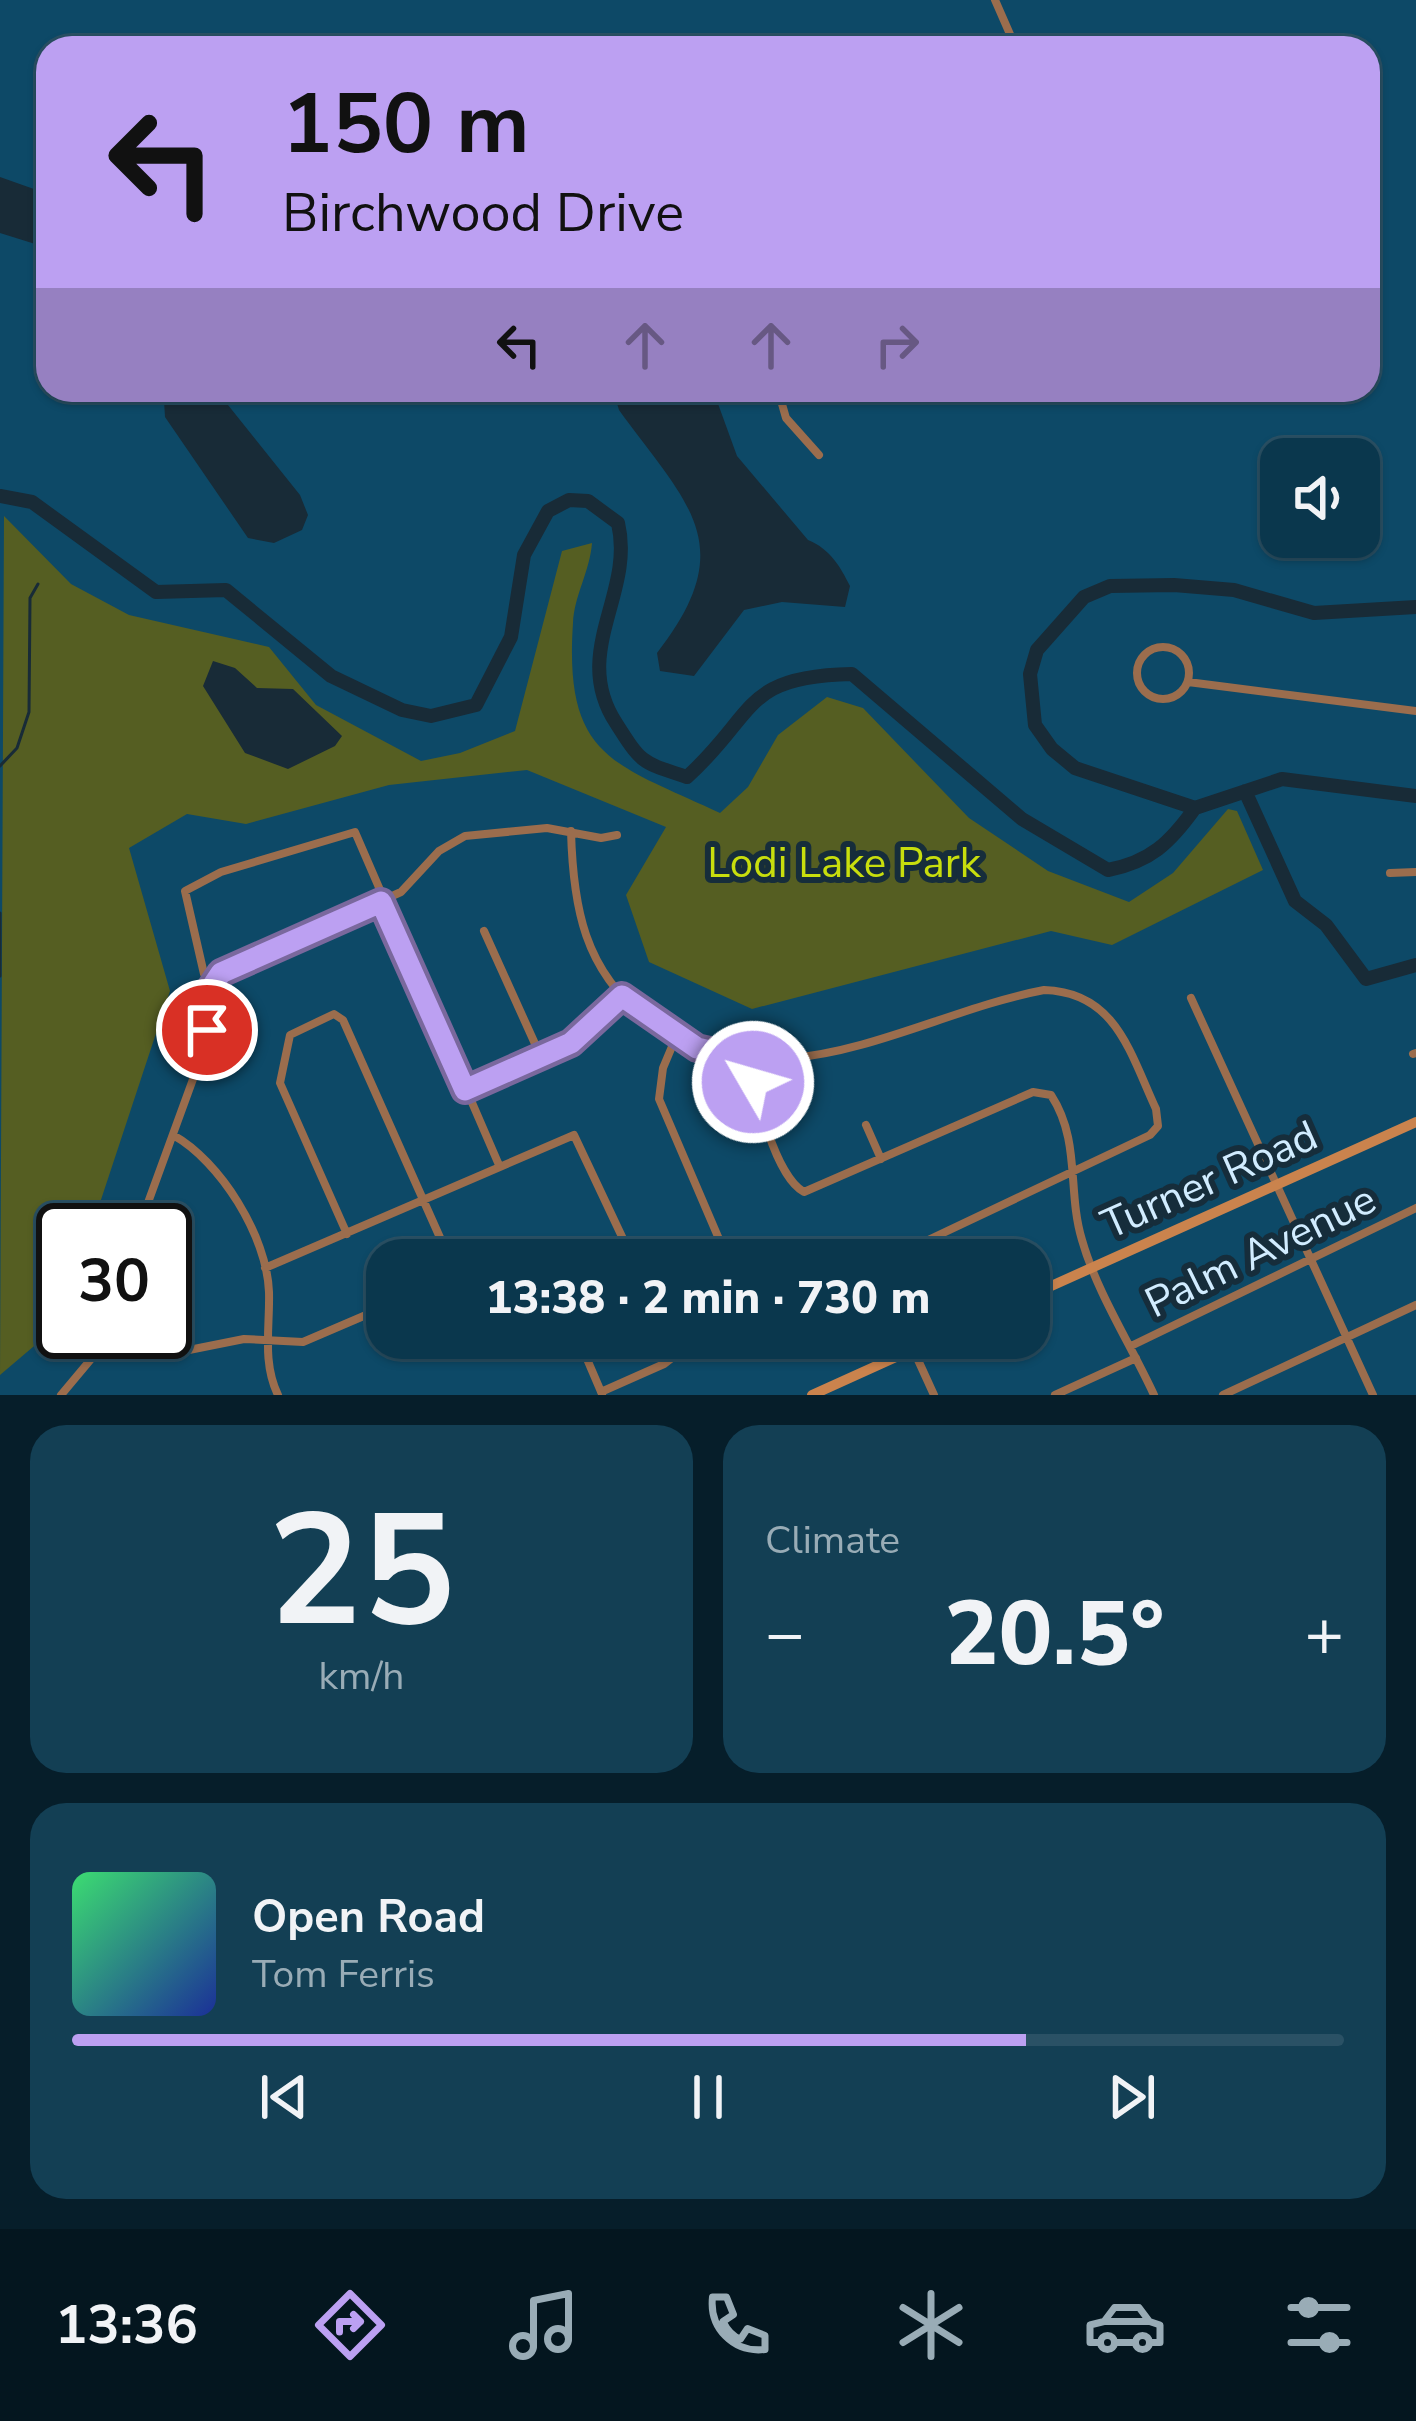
<!DOCTYPE html>
<html lang="en">
<head>
<meta charset="utf-8">
<style>
	body { margin:0; font-family:"Nunito Sans",sans-serif; background:#133f54; color:#f1f3f6; height:100vh; display:flex; flex-direction:column; font-size:45px; white-space:nowrap }
	* { box-sizing:border-box; margin:0 }
	p { font-size:39px; color:#99acb6 }
	.icon { flex:none; width:66px; height:66px; fill:none; stroke:currentColor; stroke-width:2; stroke-linecap:round; stroke-linejoin:round }
	.map { position:relative; height:1395px; overflow:hidden }
	.details { display:flex; flex-direction:column; gap:30px; padding:30px; background:#061e2a; flex:1 }
	.details>* { flex:none }
	.hud { position:absolute; left:36px; top:36px; width:1344px; height:366px; border-radius:36px; box-shadow:0 3px 9px #0004,0 0 0 3px #2a5165; background:#bca0f2; color:#111; overflow:hidden }
	.controls { position:absolute; left:1260px; top:438px; display:grid; gap:24px }
	.controls a { display:grid; place-items:center; width:120px; height:120px; border-radius:24px; background:#0a374d; box-shadow:0 3px 9px #0004,0 0 0 3px #2a5165; font-size:60px }
	.speed { position:absolute; left:36px; top:1203px; display:flex; gap:24px; font-size:60px; font-weight:700; text-align:center }
	.speed>* { display:grid; place-content:center; width:156px; height:156px; border-radius:50%; background:#0a374d; box-shadow:0 3px 9px #0004,0 0 0 3px #2a5165; line-height:1 }
	.speed .limit { border:6px solid #111; border-radius:18px; background:#fff; color:#111 }
	.pin { position:absolute; display:grid; place-items:center; width:102px; height:102px; color:#fff; margin:-51px; border:6px solid #fff; border-radius:50%; box-shadow:0 3px 12px #0007 }
	.me { position:absolute; width:132px; margin:-66px; rotate:308deg; stroke-linejoin:round; filter:drop-shadow(0 0 9px #0008) }
	.turn { display:flex; align-items:center; gap:42px; height:252px; padding:0 48px; font-size:54px }
	.turn .icon { width:156px; height:156px; stroke-width:2.5 }
	.turn b { display:block; font-size:84px; line-height:102px }
	.lanes { display:flex; align-items:center; height:114px; padding:0 48px; background:#0003; justify-content:center; gap:60px; direction:ltr }
	.lanes .off { opacity:.35 }
	.big { font-size:90px; font-weight:800; line-height:1.1 }
	.details .card { flex:1; display:flex; flex-direction:column; justify-content:center; gap:18px; min-width:0; padding:0 42px; border-radius:36px; background:#133f54 }
	.details .dial { align-items:center; gap:0 }
	.dial b { font-size:156px; line-height:1 }
	.song { display:flex; align-items:center; gap:36px }
	.cover { width:144px; height:144px; border-radius:18px; background:linear-gradient(135deg,hsl(140 70% 55%),hsl(230 70% 35%)) }
	.played { height:12px; border-radius:6px; background:linear-gradient(90deg,#bca0f2 75%,#2a5165 75%) }
	.keys { display:flex; justify-content:space-around; direction:ltr }
	.heat { display:flex; justify-content:space-between; align-items:center; font-size:66px; direction:ltr }
	.details .tiles { flex:1; display:grid; gap:30px; grid-template-columns:1fr 1fr }
	.card:last-child { grid-column:span 2 }
	.trip { position:absolute; left:366px; top:1239px; width:684px; height:120px; border-radius:36px; background:#0a374d; box-shadow:0 3px 9px #0004,0 0 0 3px #2a5165; font-weight:800; line-height:120px; text-align:center }
	.menu { display:flex; height:192px; justify-content:space-around; align-items:center; background:#04161f; color:#99acb6 }
	.menu .icon { width:84px; height:84px }
	.menu .current { color:#bca0f2 }
	.menu b { font-size:54px; color:#f1f3f6 }
	.map>svg:first-child { display:block }
	.green { fill:#555e22 }
	.water { fill:#182b37 }
	.lines { fill:none; stroke-linecap:round; stroke-linejoin:round }
	.stream { stroke:#182b37; stroke-width:3 }
	.river { stroke:#182b37; stroke-width:14 }
	.minor { stroke:#9b6d4d; stroke-width:8 }
	.secondary { stroke:#ca834d; stroke-width:10 }
	.route-casing { stroke:#7a689d; stroke-width:30 }
	.route { stroke:#bca0f2; stroke-width:21 }
	.labels { text-anchor:middle; stroke-width:12; stroke-linejoin:round; paint-order:stroke }
	.park-label { font-size:42px; fill:#c8de0d; stroke:#162d3b }
	.street-label { font-size:42px; fill:#d1ecff; stroke:#162d3b }
</style>
</head>
<body>
<div class="map">
<svg width="1416" height="1395" viewBox="0 0 1416 1395">
	<rect width="100%" height="100%" fill="#0d4967"/>
	<path class="green" d="M4 516 71 584 129 615 269 647 316 705 421 761 460 753 515 731 562 551 592 543C590 571 574 596 573 623 564 758 613 763 720 813L748 787 778 735 827 697 863 708 969 818 1048 871 1129 902 1173 873 1228 809 1237 811 1263 870 1112 945 1051 931 752 1009 649 962 626 895 666 827 527 770 389 785 246 824 187 814 129 848 170 991 91 1230H63L60 1324 0 1375Z"/>
	<path class="water" d="M0 177 48 194V248L0 233Z
		M169 390H216L300 495 308 515 302 530 274 543 248 538 165 417 164 400Z
		M613 390H713L737 456 808 540C830 549 840 566 850 586L845 607 782 602 744 610 694 676 660 671 657 653C742 544 687 504 619 410Z
		M213 661 235 668 257 688 293 689 342 736 335 746 288 769 245 753 203 686Z"/>
	<g class="lines">
		<path class="stream" d="M0 766 17 748 29 712 30 598 38 584
			M0 913V976"/>
		<path class="river" d="M0 496 32 502 156 592 226 590 331 676 402 710 431 716 476 705 511 637 524 555 548 511 569 500 588 501 618 523C635 594 570 652 616 723 642 764 641 762 687 777 757 714 741 676 852 674L1022 819 1108 870C1150 862 1170 843 1195 808L1075 768 1052 749 1035 725 1030 674 1037 650 1084 597 1110 586 1174 585 1234 590 1314 613 1416 607
			M1245 791 1295 901 1326 925 1366 979 1416 965
			M1195 808 1282 779 1416 796"/>
		<path class="minor" d="M995 0 1016 48
			M778 390 786 418 819 455
			M1137 673a26 26 0 1 1 52 0a26 26 0 1 1-52 0Z
			M1188 682 1416 711
			M571 831C573 906 584 972 648 1019 775 1113 912 1015 1044 990 1116 992 1130 1053 1156 1109L1158 1126 1150 1135 886 1260
			M1390 873 1416 872
			M484 931 541 1057
			M211 983 204 974 185 891 221 872 355 832 499 1165
			M1191 998 1373 1395
			M676 1037 663 1068 659 1099 728 1260
			M1413 1054 1416 1053
			M754 1061C753 1092 776 1177 804 1192L1033 1092 1051 1095C1081 1141 1067 1191 1082 1240 1097 1293 1131 1345 1154 1395
			M465 1090 571 1043 622 996
			M866 1125 881 1159
			M173 1135C220 1161 267 1236 269 1292 270 1327 262 1362 278 1395
			M138 1230 200 1060 209 991 221 973 401 892 439 851 465 836 547 828 601 838 617 835
			M347 1234 280 1083 290 1035 334 1014 343 1020 450 1260
			M491 1260 532 1243 543 1260
			M165 1263 176 1267
			M265 1268 574 1135 633 1260
			M578 1338 602 1394
			M668 1338 676 1357
			M100 1342 169 1354 244 1339 303 1342 387 1306
			M1131 1346 1416 1208
			M913 1349 934 1395
			M601 1392 664 1364 698 1338
			M61 1395 92 1358 104 1332
			M1055 1395 1136 1358
			M1223 1395 1416 1305"/>
		<path class="secondary" d="M1029 1296 1416 1122
			M812 1395 938 1338"/>
	</g>
	<g class="lines">
		<defs>
			<path id="route" d="M207 1030 209 991 221 973 381 902 465 1090 571 1043 622 996 697 1048 754 1061 753 1082"/>
		</defs>
		<use href="#route" class="route-casing"/>
		<use href="#route" class="route"/>
	</g>
	<g class="labels">
		<g class="park-label">
			<text x="844" y="877">Lodi Lake Park</text>
		</g>
		<g class="street-label">
			<text transform="translate(1209 1179) rotate(-24)" y="15">Turner Road</text>
			<text transform="translate(1260 1250) rotate(-26)" y="15">Palm Avenue</text>
		</g>
	</g>
</svg>
<div class="controls">
<a><svg class="icon" aria-label="sound" viewBox="0 0 24 24"><path d="M4 9h4l5-4v14l-5-4H4zM17 9q2 3 0 6"/></svg></a>
</div>
<div class="speed"><div class="limit">30</div></div>
<div class="pin" style="left:207px;top:1030px;background:#d93025"><svg class="icon" aria-label="arrive" viewBox="0 0 24 24"><path d="M6 21V4h12l-3 4 3 4H6"/></svg></div>
<svg class="me" style="left:753px;top:1082px" viewBox="-20 -20 40 40"><circle r="17" fill="#bca0f2" stroke="#fff" stroke-width="3"/><path d="M0-11L8 9 0 5-8 9z" fill="#fff"/></svg>
<div class="trip">13:38 · 2 min · 730 m</div>
<div class="hud">
<div class="turn"><svg class="icon" aria-label="left" viewBox="0 0 24 24"><path d="M17 20v-9H6M10 6l-5 5 5 5"/></svg><div><b>150 m</b>Birchwood Drive</div></div>
<div class="lanes"><svg class="icon" aria-label="left" viewBox="0 0 24 24"><path d="M17 20v-9H6M10 6l-5 5 5 5"/></svg><svg class="icon off" aria-label="ahead" viewBox="0 0 24 24"><path d="M12 20V5M6 11l6-6 6 6"/></svg><svg class="icon off" aria-label="ahead" viewBox="0 0 24 24"><path d="M12 20V5M6 11l6-6 6 6"/></svg><svg class="icon off" aria-label="right" viewBox="0 0 24 24"><path d="M7 20v-9h11M14 6l5 5-5 5"/></svg></div>
</div>
</div>
<section class="details">
<div class="tiles">
<div class="card dial"><b>25</b><p>km/h</p></div>
<div class="card"><p>Climate</p>
<div class="heat"><a>−</a><b class="big">20.5°</b><a>+</a></div>
</div>
<div class="card">
<div class="song"><i class="cover"></i><div><b>Open Road</b><p>Tom Ferris</p></div></div>
<div class="played"></div>
<div class="keys"><svg class="icon" aria-label="previous" viewBox="0 0 24 24"><path d="M18 5L8 12l10 7zM5 5v14"/></svg><svg class="icon" aria-label="pause" viewBox="0 0 24 24"><path d="M8 5v14M16 5v14"/></svg><svg class="icon" aria-label="next" viewBox="0 0 24 24"><path d="M6 5l10 7-10 7zM19 5v14"/></svg></div>
</div>
</div>
</section>
<nav class="menu">
<b>13:36</b>
<svg class="icon current" aria-label="directions" viewBox="0 0 24 24"><path d="M12 3l9 9-9 9-9-9zM9 14v-3h6M13 9l2 2-2 2"/></svg>
<svg class="icon" aria-label="music" viewBox="0 0 24 24"><path d="M9 18V5l10-2v13"/><circle cx="6" cy="18" r="3"/><circle cx="16" cy="16" r="3"/></svg>
<svg class="icon" aria-label="phone" viewBox="0 0 24 24"><path d="M5 4h4l2 5-3 2q2 4 5 5l2-3 5 2v4C11 20 4 13 5 4z"/></svg>
<svg class="icon" aria-label="climate" viewBox="0 0 24 24"><path d="M12 3v18M4 7l16 10M4 17L20 7"/></svg>
<svg class="icon" aria-label="car" viewBox="0 0 24 24"><path d="M5 17H2v-5l4-1 3-4h7l3 4 3 1v5h-3M9 17h6M6 11h13"/><circle cx="7" cy="17" r="2"/><circle cx="17" cy="17" r="2"/></svg>
<svg class="icon" aria-label="filters" viewBox="0 0 24 24"><path d="M4 7h16M4 17h16"/><circle cx="9" cy="7" r="2"/><circle cx="15" cy="17" r="2"/></svg>
</nav>
</body>
</html>
